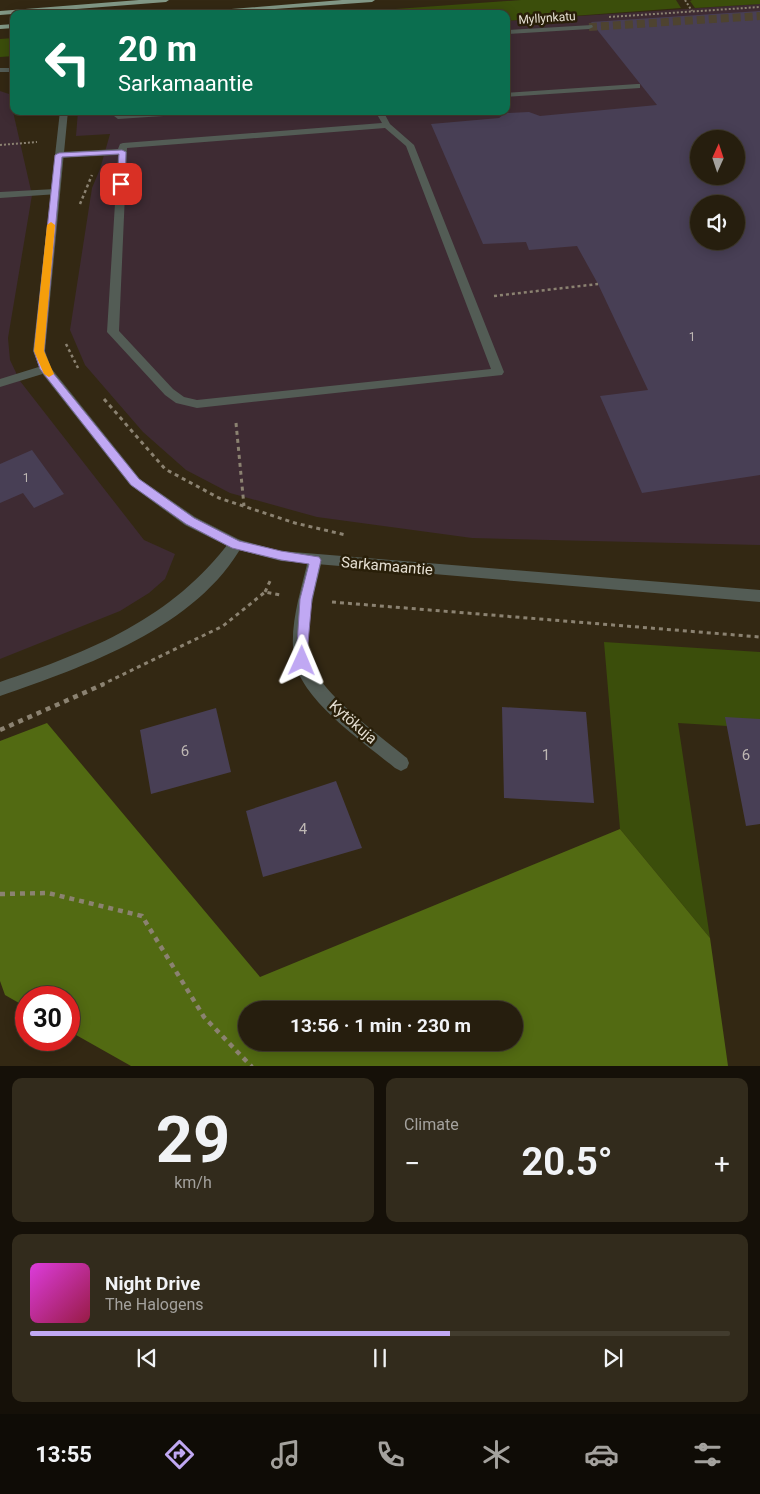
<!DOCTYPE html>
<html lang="en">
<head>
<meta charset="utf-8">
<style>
	body { margin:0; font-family:Roboto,sans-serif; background:#322b1c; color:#f1f3f6; height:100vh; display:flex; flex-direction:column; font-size:19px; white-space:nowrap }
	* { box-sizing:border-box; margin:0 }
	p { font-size:16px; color:#a4a29e }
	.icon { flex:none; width:28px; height:28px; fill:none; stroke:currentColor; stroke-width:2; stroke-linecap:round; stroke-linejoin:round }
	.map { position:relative; height:1066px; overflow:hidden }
	.drawer { display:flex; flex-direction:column; gap:12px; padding:12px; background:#151008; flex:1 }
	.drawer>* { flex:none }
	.top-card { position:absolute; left:10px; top:10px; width:500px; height:105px; border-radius:10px; box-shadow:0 2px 12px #0003,0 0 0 1px #423c2e; background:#0b6e4f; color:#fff; overflow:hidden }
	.needle { width:32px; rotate:3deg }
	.buttons { position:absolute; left:690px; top:130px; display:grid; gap:10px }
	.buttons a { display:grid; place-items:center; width:55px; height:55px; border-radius:50%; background:#261e0e; box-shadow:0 2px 12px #0003,0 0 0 1px #423c2e; font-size:25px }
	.speed { position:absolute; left:15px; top:986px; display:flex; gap:10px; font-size:25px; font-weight:700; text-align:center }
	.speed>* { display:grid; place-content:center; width:65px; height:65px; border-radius:50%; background:#261e0e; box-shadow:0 2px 12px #0003,0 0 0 1px #423c2e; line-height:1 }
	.speed .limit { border:8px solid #d22; background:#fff; color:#111 }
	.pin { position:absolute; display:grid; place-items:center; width:42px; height:42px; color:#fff; margin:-21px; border-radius:10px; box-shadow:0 2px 8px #0006 }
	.me { position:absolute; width:55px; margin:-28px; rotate:1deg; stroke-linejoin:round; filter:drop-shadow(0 0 4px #0008) }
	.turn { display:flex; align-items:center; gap:18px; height:105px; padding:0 25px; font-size:22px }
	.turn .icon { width:65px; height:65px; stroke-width:2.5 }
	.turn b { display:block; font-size:35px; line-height:42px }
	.big { font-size:38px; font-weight:700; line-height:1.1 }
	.drawer .card { flex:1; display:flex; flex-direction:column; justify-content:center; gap:8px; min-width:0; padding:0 18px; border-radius:10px; background:#322b1c }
	.drawer .dial { align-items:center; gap:0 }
	.dial b { font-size:65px; line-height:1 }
	.song { display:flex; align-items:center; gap:15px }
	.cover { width:60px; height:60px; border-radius:8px; background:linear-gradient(135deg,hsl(300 70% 55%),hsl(340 70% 35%)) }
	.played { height:5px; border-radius:2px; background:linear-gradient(90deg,#c0a8f3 60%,#423c2e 60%) }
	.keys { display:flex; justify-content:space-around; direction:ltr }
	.heat { display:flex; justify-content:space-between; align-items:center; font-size:28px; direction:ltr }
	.drawer .tiles { flex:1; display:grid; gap:12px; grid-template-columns:1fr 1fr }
	.card:last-child { grid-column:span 2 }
	.trip { position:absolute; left:238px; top:1001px; width:285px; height:50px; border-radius:25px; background:#261e0e; box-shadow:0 2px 12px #0003,0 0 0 1px #423c2e; font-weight:700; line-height:50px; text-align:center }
	.menu { display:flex; height:80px; justify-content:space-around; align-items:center; background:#0f0c06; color:#a4a29e }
	.menu .icon { width:35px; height:35px }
	.menu .selected { color:#c0a8f3 }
	.menu b { font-size:22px; color:#f1f3f6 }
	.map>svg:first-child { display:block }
	.commercial { fill:#3e2b33; fill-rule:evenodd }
	.green { fill:#3b4e0b }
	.forest { fill:#526a12; fill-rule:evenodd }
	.building { fill:#483f55; fill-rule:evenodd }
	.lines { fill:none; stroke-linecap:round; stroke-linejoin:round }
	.minor-tunnel { stroke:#4e4330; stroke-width:8; stroke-dasharray:8 4; stroke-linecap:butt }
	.path-far3 { stroke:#8b8271; stroke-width:2; stroke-dasharray:2 2; stroke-linecap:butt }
	.path-far2 { stroke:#8b8271; stroke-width:2.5; stroke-dasharray:3 3; stroke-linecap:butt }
	.path-far1 { stroke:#8b8271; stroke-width:3; stroke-dasharray:4 4; stroke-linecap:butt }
	.path { stroke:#8b8271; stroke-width:4.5; stroke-dasharray:5 5; stroke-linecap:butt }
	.service { fill:#535c55; fill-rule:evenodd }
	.minor { fill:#535c55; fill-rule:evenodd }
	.tertiary { fill:#535c55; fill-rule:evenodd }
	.trunk { fill:#829886; fill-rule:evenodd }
	.route { fill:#c0a8f3; stroke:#7d6d9e }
	.slow { fill:#f59e0b }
	.labels { text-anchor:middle; stroke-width:5; stroke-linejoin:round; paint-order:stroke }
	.far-street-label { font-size:12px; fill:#e5dfd2; stroke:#291f09 }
	.number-label { font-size:12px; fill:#beb7b3 }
	.street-label { font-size:15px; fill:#e5dfd2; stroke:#291f09 }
	.near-number-label { font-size:15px; fill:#beb7b3 }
</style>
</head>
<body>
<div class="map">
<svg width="760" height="1067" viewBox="0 0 760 1067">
	<rect width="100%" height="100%" fill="#332813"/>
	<path class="commercial" d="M760 4V545L472 538 317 517 230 493 186 470 143 432 85 365 70 330 92 188 100 169 110 134 76 136 78 111H506V21ZM699 139H736V176H699ZM699 204H736V241H699Z
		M0 91 9 94 32 195 8 338 10 360 20 381 144 540 175 554 165 579 149 593 120 611 0 659Z"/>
	<path class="green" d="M521 0H676L681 8 506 21V14H326Z
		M692 0H760V4L695 8 690 1Z
		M14 38V56L0 57V39Z
		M604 642 760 652V728L678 723 710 938 620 829Z"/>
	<path class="forest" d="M47 723 260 977 620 829 710 938 728 1066H131L69 1031V998H26V1007L5 995 0 981V741ZM246 1010H514V1042H246Z"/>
	<path class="building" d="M760 11V475L642 493 600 396 648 390 598 284 577 246 529 250 526 242 483 244 431 124 499 118 506 113 529 112 540 116 657 105 591 22ZM699 139H736V176H699ZM699 204H736V241H699Z
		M32 450 64 494 34 508 23 493 0 503V464Z
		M502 707 586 712 594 803 504 798Z
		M216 708 231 772 151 794 140 730Z
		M725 717 760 719V824L746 826Z
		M336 781 362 848 263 877 246 811Z"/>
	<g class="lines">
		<path class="minor-tunnel" d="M589 27 760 16"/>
		<path class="path-far3" d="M685 0 692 11
			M609 17 760 7
			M407 114 436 111
			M0 145 37 142"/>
		<path class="path-far2" d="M80 204 92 175
			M494 296 598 284
			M66 344 78 368"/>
		<path class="path-far1" d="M104 399 165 469 219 498 295 523 346 535
			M236 423 244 506
			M265 592 271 579
			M332 602 760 637
			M101 685 223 626 265 592 281 595"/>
		<path class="path" d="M0 730 104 684
			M0 894 48 893 142 916 204 1017 252 1067"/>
		<path class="service" d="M637 84H640V88L506 97V93Z
			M114 111H122V113L198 111 194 114 118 119 114 116Z
			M375 111H383L390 124 414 145 504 372 502 375 197 408 176 403 165 395 107 332 118 155 59 158 55 155 59 152 118 149 120 144 123 143 382 123ZM385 128 406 146 491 369 197 400 184 397 173 389 119 331 127 148Z
			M55 189 60 192 58 194 0 198V192Z
			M45 365 51 369 49 372 0 387V379Z"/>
		<path class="minor" d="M592 25 593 27 589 29 506 34V30Z
			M236 539 241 540 243 544C198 627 84 667 0 696V682C91 651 172 619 231 540Z
			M315 555 320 556 322 560C315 591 304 626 310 658 315 690 382 737 407 758L409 763 407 768 401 771 395 768C364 742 300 700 294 658 289 625 301 591 308 560L310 556Z"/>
		<path class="tertiary" d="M0 68H14V72H0Z
			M60 111H68L45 351 51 368 140 479 195 517 240 540 281 551 760 590V602L281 561 231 548 185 525 130 485 41 372 33 351Z"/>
		<path class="trunk" d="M139 0H169L166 2 0 15V11Z
			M342 0H375L372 2 207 14H170Z
			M14 24V28L0 29V25Z"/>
	</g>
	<path class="route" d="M122 150 126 152 125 184 121 187 117 184 119 154 62 157 44 351 49 368 139 479 194 518 239 541 281 551 319 557 321 560 312 599 306 665 302 667 296 661 300 599 309 564 281 560 232 548 186 524 131 485 40 369 34 351 55 155 59 153Z"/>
	<path class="slow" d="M51 222 55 225 44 351 54 374 49 377 44 374 34 351 47 225Z"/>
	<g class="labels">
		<g class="far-street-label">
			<text transform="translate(547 18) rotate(-4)" y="4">Myllynkatu</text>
		</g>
		<g class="number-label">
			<text x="692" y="341">1</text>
			<text x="26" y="482">1</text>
		</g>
		<g class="street-label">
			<text transform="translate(387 566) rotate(5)" y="5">Sarkamaantie</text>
			<text transform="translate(353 722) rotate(41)" y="5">Kytökuja</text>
		</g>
		<g class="near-number-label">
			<text x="185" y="756">6</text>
			<text x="546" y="760">1</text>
			<text x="746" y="760">6</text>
			<text x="303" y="834">4</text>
		</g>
	</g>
</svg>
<div class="buttons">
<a><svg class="needle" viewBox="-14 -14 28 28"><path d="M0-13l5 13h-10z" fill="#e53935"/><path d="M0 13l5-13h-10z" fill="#a4a29e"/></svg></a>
<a><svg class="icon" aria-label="sound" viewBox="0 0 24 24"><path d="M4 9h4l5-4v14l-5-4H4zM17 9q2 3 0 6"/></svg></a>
</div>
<div class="speed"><div class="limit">30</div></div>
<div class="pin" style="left:121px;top:184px;background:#d93025"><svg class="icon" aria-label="arrive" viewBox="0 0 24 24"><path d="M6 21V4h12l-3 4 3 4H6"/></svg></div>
<svg class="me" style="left:302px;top:661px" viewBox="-20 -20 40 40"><path d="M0-17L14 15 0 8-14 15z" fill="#c0a8f3" stroke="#fff" stroke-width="4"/></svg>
<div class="trip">13:56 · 1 min · 230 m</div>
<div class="top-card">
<div class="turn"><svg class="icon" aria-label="left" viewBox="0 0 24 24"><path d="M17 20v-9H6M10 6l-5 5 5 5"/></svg><div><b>20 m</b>Sarkamaantie</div></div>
</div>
</div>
<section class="drawer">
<div class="tiles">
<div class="card dial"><b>29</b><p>km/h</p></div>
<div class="card"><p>Climate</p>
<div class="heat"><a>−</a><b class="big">20.5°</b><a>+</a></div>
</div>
<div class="card">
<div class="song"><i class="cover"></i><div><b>Night Drive</b><p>The Halogens</p></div></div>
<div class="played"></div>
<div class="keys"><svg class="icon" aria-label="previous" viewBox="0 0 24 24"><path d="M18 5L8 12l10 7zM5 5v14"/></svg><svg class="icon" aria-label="pause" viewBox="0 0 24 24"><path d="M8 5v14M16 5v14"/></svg><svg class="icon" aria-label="next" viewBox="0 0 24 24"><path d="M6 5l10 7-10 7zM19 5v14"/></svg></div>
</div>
</div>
</section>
<nav class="menu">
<b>13:55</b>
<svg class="icon selected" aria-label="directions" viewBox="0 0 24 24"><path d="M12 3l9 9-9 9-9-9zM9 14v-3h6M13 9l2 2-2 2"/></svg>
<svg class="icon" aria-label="music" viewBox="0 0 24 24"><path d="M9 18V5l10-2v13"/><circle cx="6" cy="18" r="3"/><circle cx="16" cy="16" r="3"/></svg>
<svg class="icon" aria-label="phone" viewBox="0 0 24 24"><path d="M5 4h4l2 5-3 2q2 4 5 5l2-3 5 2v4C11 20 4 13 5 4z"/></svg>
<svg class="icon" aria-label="climate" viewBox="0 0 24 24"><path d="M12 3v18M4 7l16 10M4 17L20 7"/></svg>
<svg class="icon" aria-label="car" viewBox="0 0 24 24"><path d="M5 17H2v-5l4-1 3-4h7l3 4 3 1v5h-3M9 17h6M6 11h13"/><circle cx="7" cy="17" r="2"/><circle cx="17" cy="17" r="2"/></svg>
<svg class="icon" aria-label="filters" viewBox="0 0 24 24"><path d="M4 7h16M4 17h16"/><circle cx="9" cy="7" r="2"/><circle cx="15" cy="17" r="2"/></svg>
</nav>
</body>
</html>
